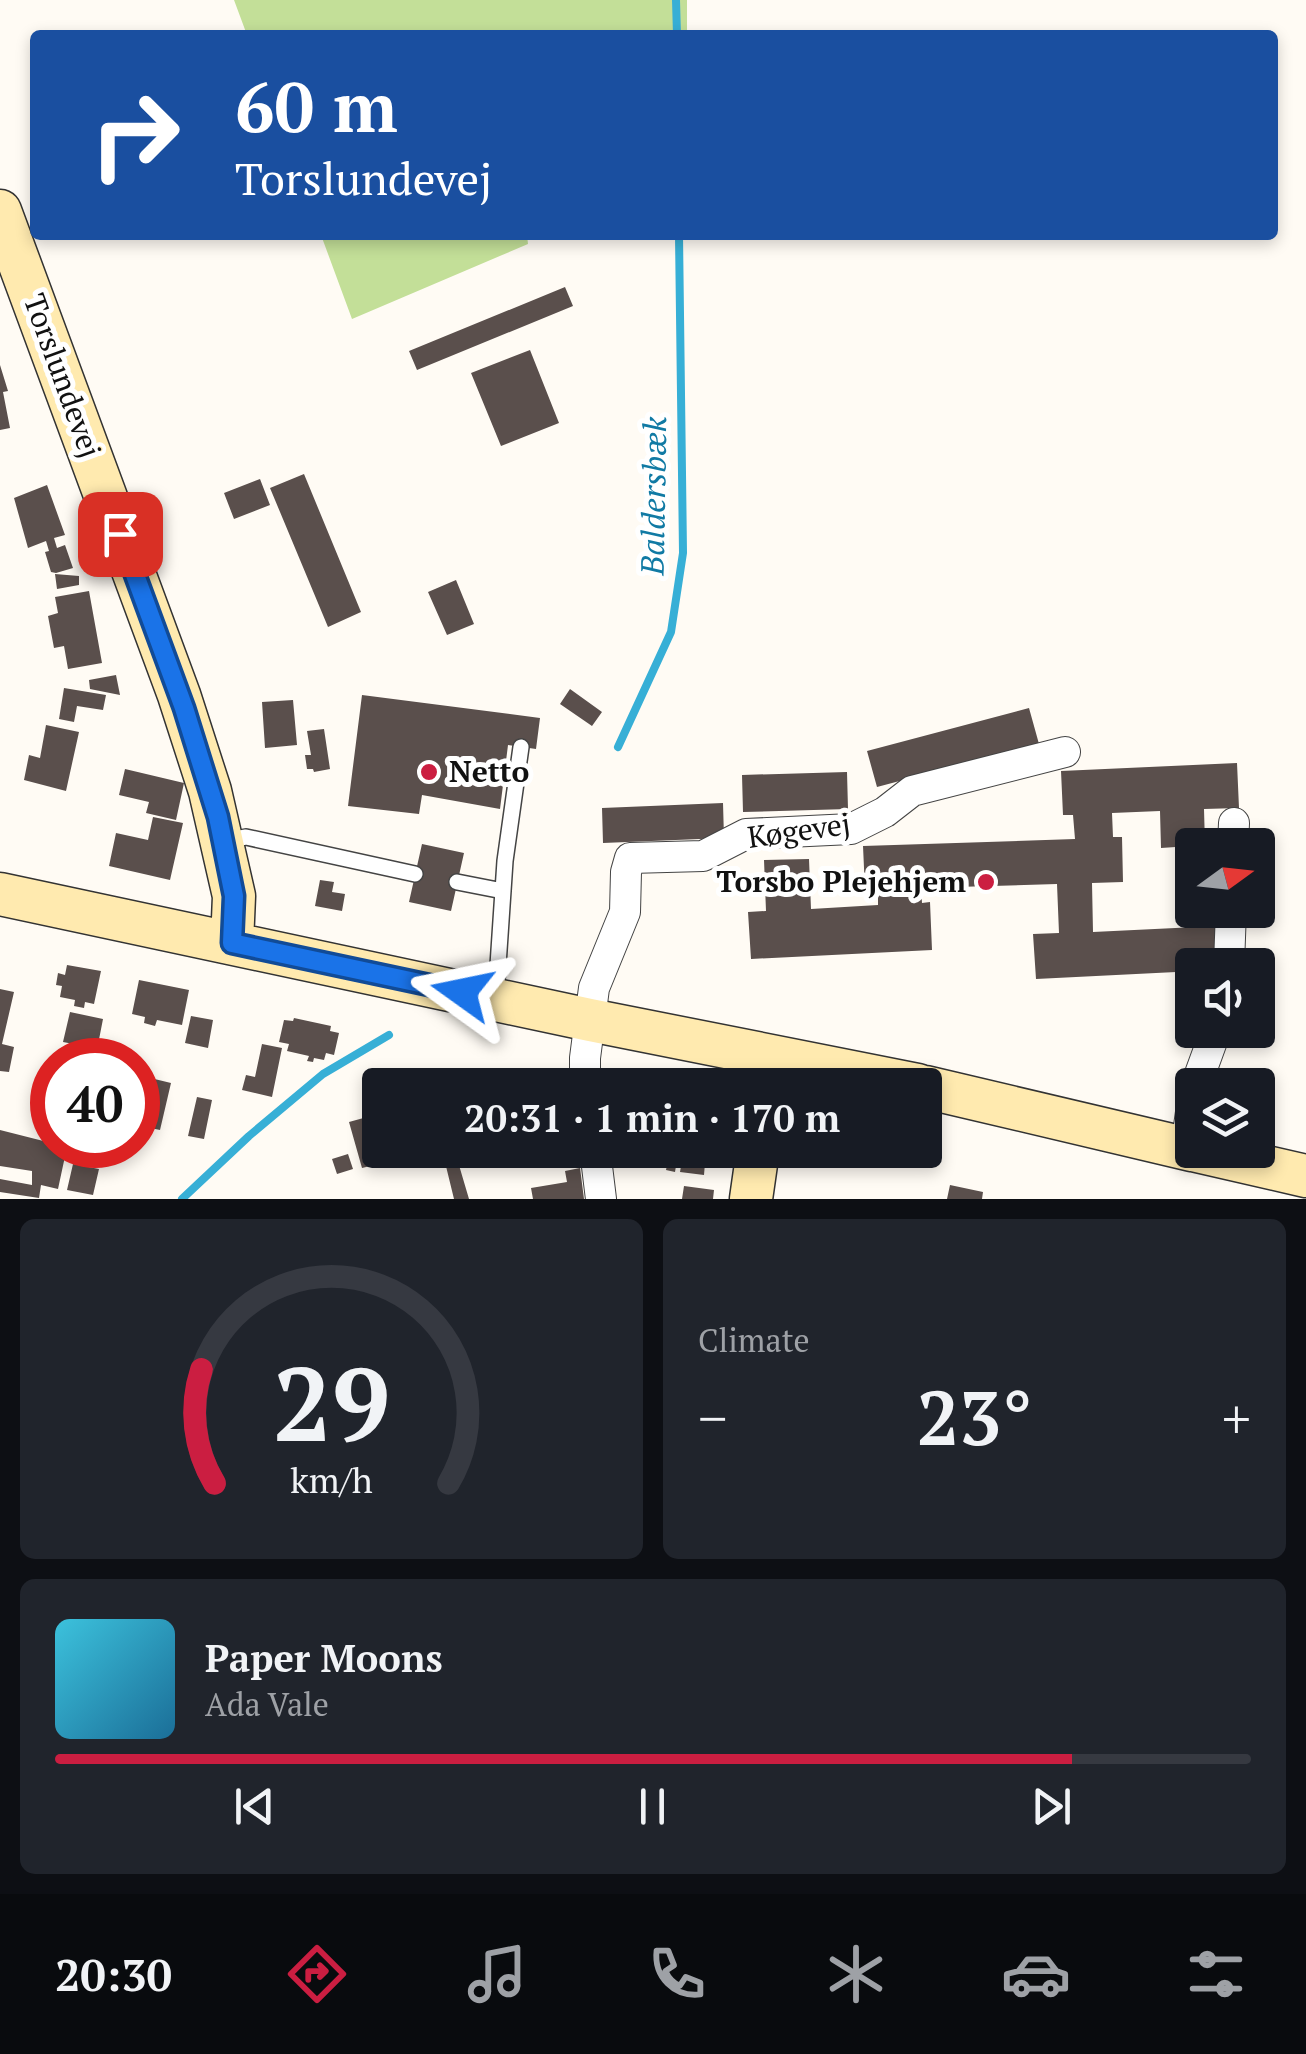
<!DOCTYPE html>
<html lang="en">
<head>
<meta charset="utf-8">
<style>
	body { margin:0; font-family:"PT Serif",serif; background:#20242c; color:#f1f3f6; height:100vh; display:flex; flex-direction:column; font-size:38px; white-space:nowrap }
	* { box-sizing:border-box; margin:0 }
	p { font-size:32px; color:#9ea1a6 }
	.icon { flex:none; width:55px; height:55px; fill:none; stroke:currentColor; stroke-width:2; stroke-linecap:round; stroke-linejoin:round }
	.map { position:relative; height:1199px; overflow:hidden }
	.side { display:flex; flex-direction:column; gap:20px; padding:20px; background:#0d0f14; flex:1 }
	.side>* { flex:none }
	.guide { position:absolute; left:30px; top:30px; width:1248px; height:210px; border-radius:10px; box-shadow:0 5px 15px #0003; background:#1a4fa0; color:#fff; overflow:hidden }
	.needle { width:65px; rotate:75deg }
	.tools { position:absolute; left:1175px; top:828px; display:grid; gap:20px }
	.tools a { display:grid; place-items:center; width:100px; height:100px; border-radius:10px; background:#171b24; box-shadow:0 5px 15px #0003; font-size:50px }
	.speed { position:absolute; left:30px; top:1038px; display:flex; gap:20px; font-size:50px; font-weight:700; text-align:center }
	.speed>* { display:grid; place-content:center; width:130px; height:130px; border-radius:50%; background:#171b24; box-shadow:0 5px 15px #0003; line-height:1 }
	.speed .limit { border:15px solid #d22; background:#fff; color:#111 }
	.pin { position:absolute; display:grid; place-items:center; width:85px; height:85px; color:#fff; margin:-42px; border-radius:20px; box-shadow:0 5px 15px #0006 }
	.me { position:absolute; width:110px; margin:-55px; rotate:282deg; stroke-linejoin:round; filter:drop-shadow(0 0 8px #0008) }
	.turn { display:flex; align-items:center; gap:35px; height:210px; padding:0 40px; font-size:45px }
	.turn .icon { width:130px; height:130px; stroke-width:2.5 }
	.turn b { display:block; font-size:70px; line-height:85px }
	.big { font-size:75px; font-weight:800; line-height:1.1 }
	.side .widget { flex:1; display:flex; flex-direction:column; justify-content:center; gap:15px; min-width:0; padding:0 35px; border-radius:15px; background:#20242c }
	.side .dial { align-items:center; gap:0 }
	.dial svg { height:260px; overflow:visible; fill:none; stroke:#363941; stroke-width:7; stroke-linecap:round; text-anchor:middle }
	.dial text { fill:#f1f3f6; stroke:none }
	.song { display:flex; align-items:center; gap:30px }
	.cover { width:120px; height:120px; border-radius:15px; background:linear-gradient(135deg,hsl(190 70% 55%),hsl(200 70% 35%)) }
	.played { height:10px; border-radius:5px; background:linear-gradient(90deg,#cb1e41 85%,#363941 85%) }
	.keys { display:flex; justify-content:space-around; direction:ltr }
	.heat { display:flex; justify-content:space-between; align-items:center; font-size:55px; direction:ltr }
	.side .tiles { flex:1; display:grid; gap:20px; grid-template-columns:1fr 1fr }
	.widget:last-child { grid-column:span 2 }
	.trip { position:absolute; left:362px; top:1068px; width:580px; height:100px; border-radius:10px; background:#171b24; box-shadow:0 5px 15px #0003; font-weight:800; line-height:100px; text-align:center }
	.dock { display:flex; height:160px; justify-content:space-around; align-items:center; background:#090b0e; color:#9ea1a6 }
	.dock .icon { width:70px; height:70px }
	.dock .active { color:#cb1e41 }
	.dock b { font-size:45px; color:#f1f3f6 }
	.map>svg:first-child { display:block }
	.forest { fill:#c3df98 }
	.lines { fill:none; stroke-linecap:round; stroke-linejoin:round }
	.stream { stroke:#37afd6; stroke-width:8 }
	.building { fill:#5a4f4c }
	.lane-casing { stroke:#444; stroke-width:18 }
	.street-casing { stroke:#444; stroke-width:32 }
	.secondary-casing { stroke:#333; stroke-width:45 }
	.lane { stroke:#fff; stroke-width:15 }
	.street { stroke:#fff; stroke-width:30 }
	.secondary { stroke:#ffeaaf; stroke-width:42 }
	.route-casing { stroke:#114b97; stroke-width:25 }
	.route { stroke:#1a73e8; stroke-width:18 }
	.poi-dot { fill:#cb1e41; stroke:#fff; stroke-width:4 }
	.labels { text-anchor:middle; stroke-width:10; stroke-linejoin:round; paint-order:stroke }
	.street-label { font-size:30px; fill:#111; stroke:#fff }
	.poi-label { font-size:30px; font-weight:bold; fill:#111; stroke:#fff; text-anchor:start }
	.water-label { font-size:32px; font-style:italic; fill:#107aa4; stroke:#fff }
</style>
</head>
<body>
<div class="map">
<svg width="1306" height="1199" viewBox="0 0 1306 1199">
	<rect width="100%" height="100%" fill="#fffbf4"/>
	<path class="forest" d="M234 0H687V35H247Z
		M321 235H527L528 244 352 319Z"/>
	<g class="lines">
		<path class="stream" d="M676 0 677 35
			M618 747 671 632 683 553 679 235
			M182 1199 249 1136 323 1074 389 1035"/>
	</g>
	<path class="building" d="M565 287 573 306 417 370 409 351Z
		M530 350 559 423 501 446 471 373Z
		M0 365 8 391 3 392 10 428 0 430Z
		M304 474 361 612 328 627 270 488Z
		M260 479 270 505 234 519 224 493Z
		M47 485 65 535 54 538 57 548 65 545 73 568 56 573 51 572 45 552 49 551 46 541 28 548 14 498Z
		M55 574 79 576V585L57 589Z
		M456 580 474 624 447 635 428 592Z
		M89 591 102 663 68 669 64 646 54 648 48 616 58 613 55 597Z
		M116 675 120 695 90 689 89 680Z
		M64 688 106 695 103 710 77 706 74 722 59 719Z
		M570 689 602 712 592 726 560 704Z
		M362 695 540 718 536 749 508 745 500 809 422 795 419 814 348 806Z
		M293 700 297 745 265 748 262 702Z
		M1029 708 1039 744 877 787 867 751Z
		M46 725 79 732 66 791 24 780 29 755 40 758Z
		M324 729 330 769 314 772 313 769H307L305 755H311L307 731Z
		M1237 763 1239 808 1204 809 1205 845 1161 848 1160 811 1112 813 1113 837H1122L1123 882 1092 883 1093 932 1196 927V910H1219L1221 965H1192V1001H1177L1176 972 1036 979 1033 934 1059 933 1057 884 921 888 922 903 930 902 932 950 751 959 748 912 766 911 764 860 809 859 811 909 878 905V890H865L863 846 1075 839 1073 815H1063L1061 771Z
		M125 769 184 783 176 820 146 813 149 802 119 795Z
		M847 772 848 809 743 812 742 775Z
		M723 803 724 838 603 843 602 808Z
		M153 817 183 823 170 880 109 866 116 833 148 840Z
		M422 844 464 853 451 911 409 902Z
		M320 880 334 882 332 892 345 894 342 911 315 906Z
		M67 965 101 971 94 1004 85 1002 84 1008 74 1006 75 1000 60 997 62 986 56 985 58 973 65 975Z
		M139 980 189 990 182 1025 157 1020 155 1026 144 1023 145 1017 132 1014Z
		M0 989 14 992 2 1044 14 1047 9 1072 0 1071Z
		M70 1012 103 1019 95 1060 82 1058 84 1046 63 1042Z
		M191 1016 213 1020 208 1048 185 1043Z
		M294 1018 331 1026 330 1031 339 1033 334 1055 326 1053 324 1060 314 1058 313 1062 307 1061 309 1056 287 1051 289 1044 279 1042 284 1020 293 1021Z
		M262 1044 282 1048 272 1097 242 1090 246 1075 255 1077Z
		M138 1075 171 1083 160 1130 141 1126 144 1112 138 1111Z
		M613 1075 656 1083V1085H611Z
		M197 1097 212 1100 204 1139 188 1136Z
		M378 1114 380 1150H402L399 1166 392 1168 391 1161 362 1168 349 1122Z
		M0 1130 67 1147 58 1189 41 1185 39 1198 0 1192V1179L32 1185V1171L0 1166Z
		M649 1150H671L678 1154 675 1172 666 1170 667 1165 647 1161Z
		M348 1154 353 1169 337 1174 332 1159Z
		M456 1155 469 1199H454L444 1158Z
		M682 1160 705 1163 704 1175 680 1172Z
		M73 1164 99 1169 93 1195 67 1190Z
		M580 1168 584 1199H533L531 1188 567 1182 565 1171Z
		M950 1185 983 1192 982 1199H947Z
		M684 1186 714 1190 713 1199H682Z"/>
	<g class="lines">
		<defs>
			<path id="lane" d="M223 841 246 837 415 874
				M457 882 503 891
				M496 995 505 861 521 747"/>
			<path id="street" d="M1233 845 1234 823
				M1229 965 1231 910
				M585 1085V1058L594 988 625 912 626 872 630 858 703 856 746 834 851 829 885 812 912 791 1065 752
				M1196 1085 1216 1030
				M1186 1148 1192 1105
				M595 1150 601 1199"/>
			<path id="secondary" d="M0 211 179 695 210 791 234 896 232 943
				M0 894 590 1020 918 1085
				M925 1087 1192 1150
				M1193 1150 1306 1176
				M751 1199 758 1150"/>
		</defs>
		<use href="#lane" class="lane-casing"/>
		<use href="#street" class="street-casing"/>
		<use href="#secondary" class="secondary-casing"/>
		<use href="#lane" class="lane"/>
		<use href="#street" class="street"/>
		<use href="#secondary" class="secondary"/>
	</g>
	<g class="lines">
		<defs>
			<path id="route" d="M120 534 184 708 218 817 234 896 232 943 462 992"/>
		</defs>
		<use href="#route" class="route-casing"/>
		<use href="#route" class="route"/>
	</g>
	<g class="poi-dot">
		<circle cx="429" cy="772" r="10"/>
		<circle cx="986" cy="882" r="10"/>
	</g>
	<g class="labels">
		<g class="street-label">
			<text transform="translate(62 376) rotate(70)" y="10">Torslundevej</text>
			<text transform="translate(799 831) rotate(-8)" y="10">Køgevej</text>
		</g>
		<g class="poi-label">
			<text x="449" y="782">Netto</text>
			<text x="966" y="892" text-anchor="end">Torsbo Plejehjem</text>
		</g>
		<g class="water-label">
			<text transform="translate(654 496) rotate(-89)" y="11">Baldersbæk</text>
		</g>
	</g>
</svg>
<div class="tools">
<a><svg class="needle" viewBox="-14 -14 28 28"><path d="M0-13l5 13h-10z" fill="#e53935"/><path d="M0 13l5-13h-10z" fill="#9ea1a6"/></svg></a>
<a><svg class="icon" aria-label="sound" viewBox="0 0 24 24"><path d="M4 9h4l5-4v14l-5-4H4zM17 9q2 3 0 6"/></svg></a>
<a><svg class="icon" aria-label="layers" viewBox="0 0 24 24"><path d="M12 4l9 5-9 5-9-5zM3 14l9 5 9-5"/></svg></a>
</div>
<div class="speed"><div class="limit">40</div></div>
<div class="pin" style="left:120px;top:534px;background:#d93025"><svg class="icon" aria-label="arrive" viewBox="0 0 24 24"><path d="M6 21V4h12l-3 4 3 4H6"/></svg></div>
<svg class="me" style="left:462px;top:992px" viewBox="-20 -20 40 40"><path d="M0-17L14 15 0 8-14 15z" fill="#1a73e8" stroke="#fff" stroke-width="4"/></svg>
<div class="trip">20:31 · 1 min · 170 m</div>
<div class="guide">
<div class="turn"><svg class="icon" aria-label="right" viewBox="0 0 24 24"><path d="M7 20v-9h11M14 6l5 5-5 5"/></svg><div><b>60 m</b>Torslundevej</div></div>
</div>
</div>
<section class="side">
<div class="tiles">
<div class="widget dial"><svg viewBox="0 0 100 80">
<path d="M14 69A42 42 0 1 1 86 69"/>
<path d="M14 69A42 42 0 0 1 10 34" stroke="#cb1e41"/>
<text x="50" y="56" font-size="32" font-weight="700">29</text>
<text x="50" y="72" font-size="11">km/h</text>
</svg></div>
<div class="widget"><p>Climate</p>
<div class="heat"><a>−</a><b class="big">23°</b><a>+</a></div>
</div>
<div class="widget">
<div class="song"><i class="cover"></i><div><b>Paper Moons</b><p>Ada Vale</p></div></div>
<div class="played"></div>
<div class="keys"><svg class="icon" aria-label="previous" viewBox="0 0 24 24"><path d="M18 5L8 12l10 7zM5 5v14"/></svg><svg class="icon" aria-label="pause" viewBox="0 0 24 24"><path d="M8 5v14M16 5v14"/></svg><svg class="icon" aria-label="next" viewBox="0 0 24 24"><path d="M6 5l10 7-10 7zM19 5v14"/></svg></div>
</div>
</div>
</section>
<nav class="dock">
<b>20:30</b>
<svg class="icon active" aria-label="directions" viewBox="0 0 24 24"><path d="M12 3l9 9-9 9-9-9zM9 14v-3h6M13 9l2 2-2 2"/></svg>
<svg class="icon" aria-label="music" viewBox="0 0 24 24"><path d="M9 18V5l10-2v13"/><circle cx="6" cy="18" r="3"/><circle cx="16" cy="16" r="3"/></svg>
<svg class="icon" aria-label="phone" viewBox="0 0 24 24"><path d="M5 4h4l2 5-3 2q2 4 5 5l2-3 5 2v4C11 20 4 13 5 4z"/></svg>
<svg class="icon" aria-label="climate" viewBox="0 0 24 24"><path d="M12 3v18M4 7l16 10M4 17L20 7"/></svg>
<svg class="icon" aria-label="car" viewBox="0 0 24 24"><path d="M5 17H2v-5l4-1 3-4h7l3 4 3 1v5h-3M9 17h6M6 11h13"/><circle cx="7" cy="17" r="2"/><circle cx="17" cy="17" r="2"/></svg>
<svg class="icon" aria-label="filters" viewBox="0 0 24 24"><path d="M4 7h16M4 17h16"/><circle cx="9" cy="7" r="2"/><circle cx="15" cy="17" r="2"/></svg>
</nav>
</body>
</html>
